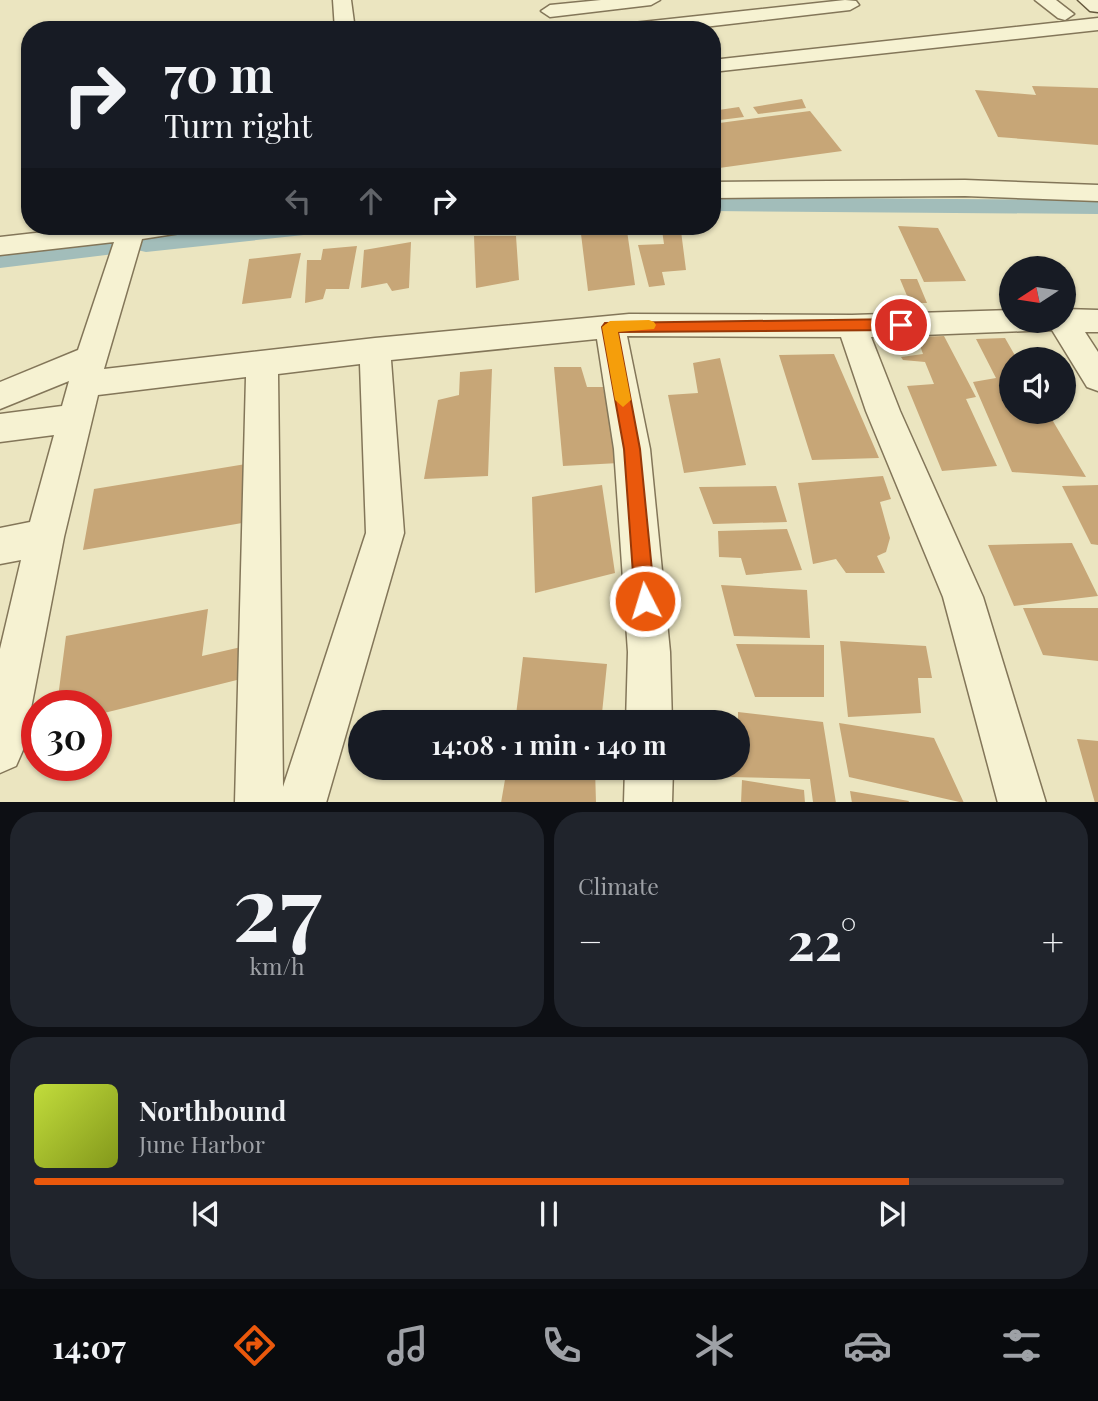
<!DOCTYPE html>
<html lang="en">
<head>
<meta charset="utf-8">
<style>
	body { margin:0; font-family:"Playfair Display",serif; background:#20242c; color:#f1f3f6; height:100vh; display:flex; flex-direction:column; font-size:26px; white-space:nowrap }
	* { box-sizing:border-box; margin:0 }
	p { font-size:23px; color:#9ea1a6 }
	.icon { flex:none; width:38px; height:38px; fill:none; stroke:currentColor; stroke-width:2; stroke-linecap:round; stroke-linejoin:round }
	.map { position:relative; height:802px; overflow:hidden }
	.side { display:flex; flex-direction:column; gap:10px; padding:10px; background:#0d0f14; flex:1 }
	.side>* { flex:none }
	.banner { position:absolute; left:21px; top:21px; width:700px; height:214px; border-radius:28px; box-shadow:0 2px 5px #0004; background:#171b24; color:#f1f3f6; overflow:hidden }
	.needle { width:46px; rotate:258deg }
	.fabs { position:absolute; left:999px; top:256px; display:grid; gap:14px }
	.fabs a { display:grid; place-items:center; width:77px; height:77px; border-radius:50%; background:#171b24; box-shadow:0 2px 5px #0004; font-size:35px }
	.speed { position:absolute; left:21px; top:690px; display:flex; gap:14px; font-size:35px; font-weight:700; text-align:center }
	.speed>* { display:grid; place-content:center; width:91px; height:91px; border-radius:50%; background:#171b24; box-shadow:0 2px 5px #0004; line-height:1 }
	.speed .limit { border:10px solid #d22; background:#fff; color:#111 }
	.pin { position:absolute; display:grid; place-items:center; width:60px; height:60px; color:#fff; margin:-30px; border:4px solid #fff; border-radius:50%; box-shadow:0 2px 7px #0007 }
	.me { position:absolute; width:77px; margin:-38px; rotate:355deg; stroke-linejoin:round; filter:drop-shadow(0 0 5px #0008) }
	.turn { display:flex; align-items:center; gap:24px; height:147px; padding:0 28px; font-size:32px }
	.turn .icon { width:91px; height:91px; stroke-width:2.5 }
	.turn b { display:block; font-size:49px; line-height:60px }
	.lanes { display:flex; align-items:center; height:66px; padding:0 28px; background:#0003; justify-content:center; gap:35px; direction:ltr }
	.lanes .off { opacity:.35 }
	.big { font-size:52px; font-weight:700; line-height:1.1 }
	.side .tile { flex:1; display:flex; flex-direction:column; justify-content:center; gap:10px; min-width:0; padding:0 24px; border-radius:28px; background:#20242c }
	.side .dial { align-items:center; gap:0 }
	.dial b { font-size:91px; line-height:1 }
	.song { display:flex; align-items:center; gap:21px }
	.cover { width:84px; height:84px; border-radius:10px; background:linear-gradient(135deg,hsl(70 70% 55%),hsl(70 70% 35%)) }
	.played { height:7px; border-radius:4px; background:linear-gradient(90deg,#ea580c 85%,#363941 85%) }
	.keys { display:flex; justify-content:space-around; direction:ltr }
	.heat { display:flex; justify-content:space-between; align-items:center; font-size:38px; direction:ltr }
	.side .tiles { flex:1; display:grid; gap:10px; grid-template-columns:1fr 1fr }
	.tile:last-child { grid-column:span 2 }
	.trip { position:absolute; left:348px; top:710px; width:402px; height:70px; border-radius:35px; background:#171b24; box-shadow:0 2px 5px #0004; font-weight:700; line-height:70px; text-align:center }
	.dock { display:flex; height:112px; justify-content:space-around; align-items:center; background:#090b0e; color:#9ea1a6 }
	.dock .icon { width:49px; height:49px }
	.dock .active { color:#ea580c }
	.dock b { font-size:32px; color:#f1f3f6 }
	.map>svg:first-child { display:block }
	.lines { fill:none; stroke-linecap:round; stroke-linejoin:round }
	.canal { fill:#a2bdba; fill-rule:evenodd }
	.building { fill:#c7a677 }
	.street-casing { stroke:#837659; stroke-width:3 }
	.secondary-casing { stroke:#64573c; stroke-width:3 }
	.street { fill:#f6f2d2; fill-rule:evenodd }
	.secondary { fill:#f6f2d2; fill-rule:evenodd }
	.route { fill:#ea580c; stroke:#983908; stroke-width:2 }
	.slow { fill:#f59e0b }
</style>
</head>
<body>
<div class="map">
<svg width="1098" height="803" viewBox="0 0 1098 803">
	<rect width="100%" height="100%" fill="#ebe5c0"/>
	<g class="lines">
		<path class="canal" d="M712 197 1098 200V214L712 211Z
			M242 226H325L321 231 313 234 146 252 137 250 134 244 137 238 146 236Z
			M105 240 114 242 117 248 114 254 0 268V252Z"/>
	</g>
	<path class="building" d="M1032 86 1098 88V145L998 137 975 90 1036 95Z
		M802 99 806 108 758 114 753 107Z
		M739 107 744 117 712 121V111Z
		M810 111 842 151 712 169V124Z
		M898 226 938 228 966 281 924 282Z
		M662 230 681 231 686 270 662 272 665 285 649 287 638 245 664 244Z
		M627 231 635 285 588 291 581 234Z
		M474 236H516L519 280 476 288Z
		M411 242 409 288 392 291 387 283 361 288 364 250Z
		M357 246 349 289H326L323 299 305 303 307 260H321L323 249Z
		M301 253 291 298 242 304 249 259Z
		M900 279H917L927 303H910Z
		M944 336 976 397 966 399 997 466 942 471 907 386 934 384 925 362 903 360 901 357 923 354 917 337Z
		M1005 338 1017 359H1012V411H1047L1086 477 1012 472 973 382 996 378 976 339Z
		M834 354 879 458 812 460 779 355Z
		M720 358 746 465 684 473 668 395 698 393 693 363Z
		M554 367H581L587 387H603L619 463 563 466Z
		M492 369 488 476 424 479 438 400 459 395 460 372Z
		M252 463 254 521 83 550 94 489Z
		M883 476 891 499 880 502 890 538 886 552 877 556 885 573H846L836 559 813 564 798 483Z
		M602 485 615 573 535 593 532 497Z
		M1098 485V545L1091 544 1062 486Z
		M776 486 787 522 713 524 699 487Z
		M787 529 802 570 746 575 741 558 719 557 718 531Z
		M1072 543 1098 596 1014 606 988 545Z
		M721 585 807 590 810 638 734 636Z
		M1023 608H1098V661L1043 655Z
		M208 609 202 656 250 645 245 678 96 715V705H57L66 636Z
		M840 641 926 646 932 678H918L921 713 848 717Z
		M736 644 824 645V697H755Z
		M523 657 607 664 601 723H515Z
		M738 712 823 722 836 803 813 802 810 779 729 777 731 768H738Z
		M839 723 934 738 964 803 849 777Z
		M1077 739 1098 741V803H1095Z
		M507 768H595L596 803H501Z
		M742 780 804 790 805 803H741Z
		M850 791 909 801 908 803H852Z"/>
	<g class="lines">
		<defs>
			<path id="street" d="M333 0H351L355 30H335Z
				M601 0H660L651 5 550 17 541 11 550 5Z
				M845 0 856 1 859 5 850 10 678 30H615L624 24Z
				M1035 0H1056L1074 14 1065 20 1058 18Z
				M1098 18V30L712 72V60Z
				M965 180 1098 185V201L965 196 712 198V182Z
				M97 226H191L187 232 142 239 104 369 375 338 629 314 852 315 1012 310V320H1064V309L1098 310V332H1085L1098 352V391L1087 387 1052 330 871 337 900 411 983 597 1046 803H998L943 597 866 411 841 337 627 336 650 449 670 652 672 723H626L628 652 614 449 597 339 391 360 404 533 326 803H235L246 377 98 395 64 537 23 750 16 766 0 773V649L21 560 0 564V528L30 522 54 435 0 442V414L62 406 69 381 0 409V382L78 350 114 242 0 255V237ZM360 364 366 533 283 787 278 374Z
				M625 768H673L672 803H624Z"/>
			<path id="secondary" d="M1078 0H1098V12L1090 11Z"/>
		</defs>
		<use href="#street" class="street-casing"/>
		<use href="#secondary" class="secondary-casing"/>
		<use href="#street" class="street"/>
		<use href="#secondary" class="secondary"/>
	</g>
	<path class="route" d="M901 319 908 325 901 330 618 332 640 449 655 601 652 608 645 611 638 608 635 601 624 449 602 327 605 323Z"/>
	<path class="slow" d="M649 320 654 322 656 325 654 329 618 332 631 400 623 407 615 400 602 327 610 321Z"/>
</svg>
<div class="fabs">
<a><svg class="needle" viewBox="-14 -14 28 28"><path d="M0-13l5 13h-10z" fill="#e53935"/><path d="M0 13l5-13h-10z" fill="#9ea1a6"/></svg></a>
<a><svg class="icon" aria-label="sound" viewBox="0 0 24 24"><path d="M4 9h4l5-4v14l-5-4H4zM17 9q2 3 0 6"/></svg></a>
</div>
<div class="speed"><div class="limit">30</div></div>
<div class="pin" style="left:901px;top:325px;background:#d93025"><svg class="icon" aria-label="arrive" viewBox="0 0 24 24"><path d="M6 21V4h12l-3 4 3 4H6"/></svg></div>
<svg class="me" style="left:645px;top:601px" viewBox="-20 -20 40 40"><circle r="17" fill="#ea580c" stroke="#fff" stroke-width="3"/><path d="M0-11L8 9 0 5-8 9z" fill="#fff"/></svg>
<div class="trip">14:08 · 1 min · 140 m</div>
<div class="banner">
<div class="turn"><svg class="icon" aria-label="right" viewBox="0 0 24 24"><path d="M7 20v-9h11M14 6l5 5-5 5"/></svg><div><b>70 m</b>Turn right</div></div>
<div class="lanes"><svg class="icon off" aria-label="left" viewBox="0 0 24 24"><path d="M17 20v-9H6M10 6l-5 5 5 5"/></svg><svg class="icon off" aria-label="ahead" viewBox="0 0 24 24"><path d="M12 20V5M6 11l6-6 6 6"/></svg><svg class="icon" aria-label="right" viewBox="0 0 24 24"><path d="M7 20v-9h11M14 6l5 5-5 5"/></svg></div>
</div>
</div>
<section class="side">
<div class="tiles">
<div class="tile dial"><b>27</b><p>km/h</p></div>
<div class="tile"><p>Climate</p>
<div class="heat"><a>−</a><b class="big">22°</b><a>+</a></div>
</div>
<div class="tile">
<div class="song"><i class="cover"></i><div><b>Northbound</b><p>June Harbor</p></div></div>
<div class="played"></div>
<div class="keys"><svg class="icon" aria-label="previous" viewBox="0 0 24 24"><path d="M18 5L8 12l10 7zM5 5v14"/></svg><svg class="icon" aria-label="pause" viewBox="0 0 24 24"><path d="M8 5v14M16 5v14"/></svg><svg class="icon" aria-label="next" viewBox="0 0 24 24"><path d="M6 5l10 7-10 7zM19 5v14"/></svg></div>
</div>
</div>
</section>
<nav class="dock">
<b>14:07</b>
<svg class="icon active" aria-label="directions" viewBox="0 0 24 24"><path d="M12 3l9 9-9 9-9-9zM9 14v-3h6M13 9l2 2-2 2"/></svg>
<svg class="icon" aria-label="music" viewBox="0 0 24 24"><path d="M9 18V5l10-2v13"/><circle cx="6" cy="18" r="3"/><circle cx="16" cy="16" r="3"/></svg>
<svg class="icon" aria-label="phone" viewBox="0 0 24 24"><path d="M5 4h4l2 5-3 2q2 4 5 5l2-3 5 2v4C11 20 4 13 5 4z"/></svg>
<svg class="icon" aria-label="climate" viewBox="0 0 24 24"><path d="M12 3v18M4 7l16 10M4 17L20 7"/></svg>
<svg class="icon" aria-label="car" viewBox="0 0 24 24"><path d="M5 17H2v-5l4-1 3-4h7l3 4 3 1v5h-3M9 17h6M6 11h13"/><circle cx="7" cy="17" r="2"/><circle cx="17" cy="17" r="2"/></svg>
<svg class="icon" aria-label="filters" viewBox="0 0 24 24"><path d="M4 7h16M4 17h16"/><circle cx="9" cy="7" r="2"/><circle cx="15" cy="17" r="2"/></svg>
</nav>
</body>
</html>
